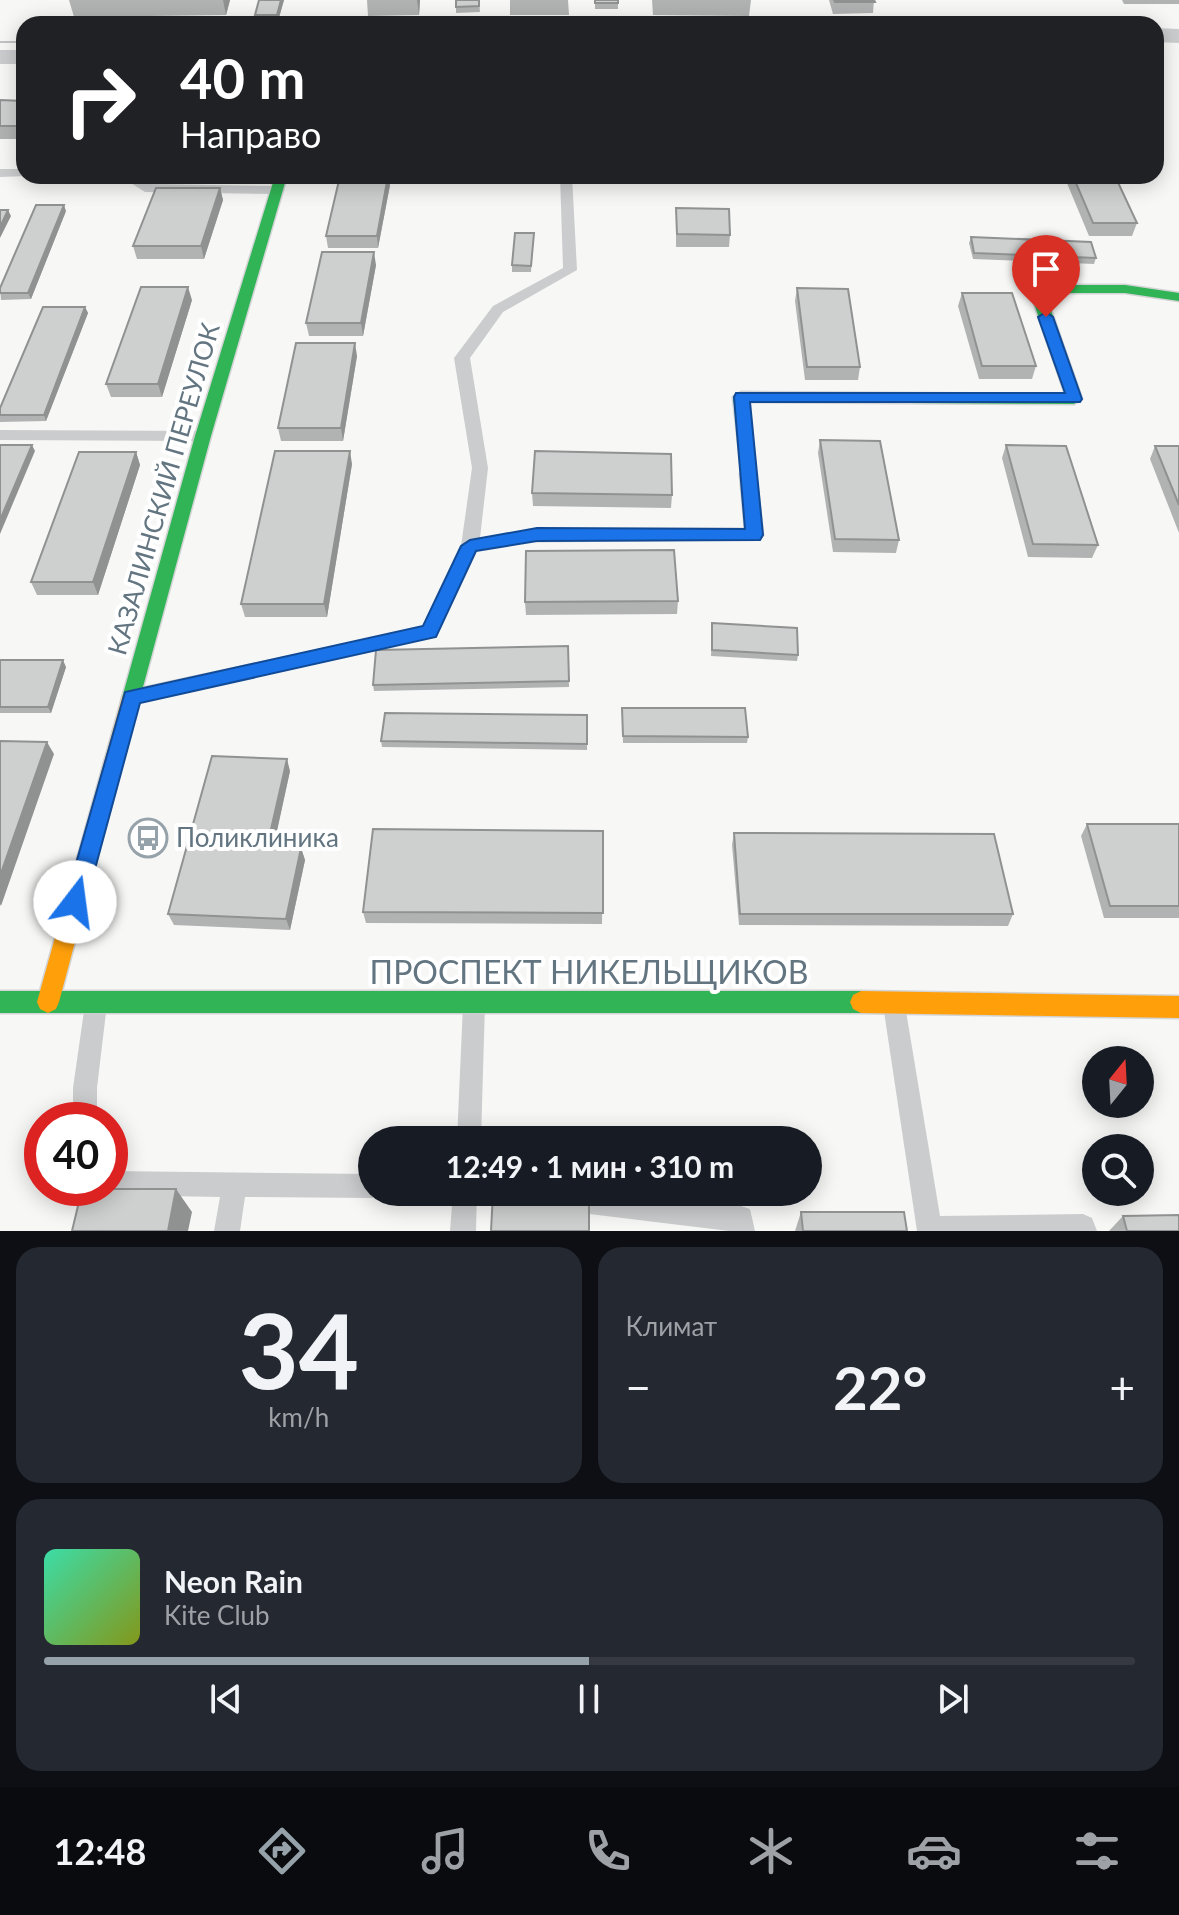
<!DOCTYPE html>
<html lang="ru">
<head>
<meta charset="utf-8">
<style>
	body { margin:0; font-family:Lato,sans-serif; background:#242831; color:#f1f3f6; height:100vh; display:flex; flex-direction:column; font-size:30px; white-space:nowrap }
	* { box-sizing:border-box; margin:0 }
	p { font-size:26px; color:#9ea1a6 }
	.icon { flex:none; width:44px; height:44px; fill:none; stroke:currentColor; stroke-width:2; stroke-linecap:round; stroke-linejoin:round }
	.map { position:relative; height:1231px; overflow:hidden }
	.details { display:flex; flex-direction:column; gap:16px; padding:16px; background:#0d0f14; flex:1 }
	.details>* { flex:none }
	.hud { position:absolute; left:16px; top:16px; width:1148px; height:168px; border-radius:24px; box-shadow:0 4px 20px #0003; background:#202124; color:#fff; overflow:hidden }
	.needle { width:52px; rotate:18deg }
	.tools { position:absolute; left:1082px; top:1046px; display:grid; gap:16px }
	.tools a { display:grid; place-items:center; width:72px; height:72px; border-radius:50%; background:#171b24; box-shadow:0 4px 20px #0003; font-size:40px }
	.speed { position:absolute; left:24px; top:1102px; display:flex; gap:16px; font-size:40px; font-weight:700; text-align:center }
	.speed>* { display:grid; place-content:center; width:104px; height:104px; border-radius:50%; background:#171b24; box-shadow:0 4px 20px #0003; line-height:1 }
	.speed .limit { border:12px solid #d22; background:#fff; color:#111 }
	.pin { position:absolute; display:grid; place-items:center; width:68px; height:68px; color:#fff; margin:-82px -34px; border-radius:50% 50% 50% 0; rotate:-45deg; box-shadow:0 0 8px #0007 }
	.pin .icon { rotate:45deg }
	.me { position:absolute; width:88px; margin:-44px; rotate:15deg; stroke-linejoin:round; filter:drop-shadow(0 0 6px #0008) }
	.turn { display:flex; align-items:center; gap:28px; height:168px; padding:0 32px; font-size:36px }
	.turn .icon { width:104px; height:104px; stroke-width:2.5 }
	.turn b { display:block; font-size:56px; line-height:68px }
	.big { font-size:60px; font-weight:700; line-height:1.1 }
	.details .tile { flex:1; display:flex; flex-direction:column; justify-content:center; gap:12px; min-width:0; padding:0 28px; border-radius:24px; background:#242831 }
	.details .dial { align-items:center; gap:0 }
	.dial b { font-size:104px; line-height:1 }
	.song { display:flex; align-items:center; gap:24px }
	.cover { width:96px; height:96px; border-radius:12px; background:linear-gradient(135deg,hsl(160 70% 55%),hsl(70 70% 35%)) }
	.played { height:8px; border-radius:4px; background:linear-gradient(90deg,#96a2a9 50%,#363941 50%) }
	.keys { display:flex; justify-content:space-around; direction:ltr }
	.heat { display:flex; justify-content:space-between; align-items:center; font-size:44px; direction:ltr }
	.details .tiles { flex:1; display:grid; gap:16px; grid-template-columns:1fr 1fr }
	.tile:last-child { grid-column:span 2 }
	.trip { position:absolute; left:358px; top:1126px; width:464px; height:80px; border-radius:40px; background:#171b24; box-shadow:0 4px 20px #0003; font-weight:700; line-height:80px; text-align:center }
	.tabs { display:flex; height:128px; justify-content:space-around; align-items:center; background:#090b0e; color:#9ea1a6 }
	.tabs .icon { width:56px; height:56px }
	.tabs .current { color:#96a2a9 }
	.tabs b { font-size:36px; color:#f1f3f6 }
	.map>svg:first-child { display:block }
	.lines { fill:none; stroke-linecap:round; stroke-linejoin:round }
	.fast-casing { stroke:#d3d4d5; stroke-width:3 }
	.slow-casing { stroke:#d3d4d5; stroke-width:3 }
	.lane { fill:#cbcccd; fill-rule:evenodd }
	.street { fill:#cbcccd; fill-rule:evenodd }
	.fast { fill:#30b455; fill-rule:evenodd }
	.slow { fill:#ff9f0a; fill-rule:evenodd }
	.tram { stroke:#c1c2c4; stroke-width:2 }
	.wall { fill:#b1b3b3 }
	.shaded-wall { fill:#909292 }
	.building { fill:#ced0d0; stroke:#909292; stroke-width:2 }
	.route { fill:#1a73e8; stroke:#114b97; stroke-width:2 }
	.labels { text-anchor:middle; stroke-width:8; stroke-linejoin:round; paint-order:stroke }
	.street-label { font-size:26px; fill:#627580; stroke:#fff }
	.poi-label { font-size:26px; fill:#627580; stroke:#fff; text-anchor:start }
	.near-street-label { font-size:32px; fill:#627580; stroke:#fff }
</style>
</head>
<body>
<div class="map">
<svg width="1179" height="1231" viewBox="0 0 1179 1231">
	<rect width="100%" height="100%" fill="#f7f7f6"/>
	<g class="lines">
		<defs>
			<path id="fast" d="M275 176H287L211 436 140 698 138 703H124L122 698 195 436Z
				M1036 285H1125L1179 293V301L1125 293H1045L1082 399 1074 404 749 402 756 474 754 478H742L733 397 741 392 1065 394 1029 289Z
				M0 991H861L869 995 872 1002 869 1009 861 1013H0Z"/>
			<path id="slow" d="M748 468 756 474 763 535 760 539 537 541 528 535 537 529H745L740 474Z
				M131 690 138 693 140 698 59 1002 56 1009 48 1013 40 1009 37 1002 122 698 124 693Z
				M861 991 1179 996V1018L861 1013 853 1009 850 1002 853 995Z"/>
		</defs>
		<use href="#fast" class="fast-casing"/>
		<use href="#slow" class="slow-casing"/>
		<path class="lane" d="M0 169H24V176H27L0 177Z
			M120 176H135L148 184 278 186 285 190 278 194 145 192Z
			M560 176H572L577 270 503 312 470 358 488 468 480 538 537 529 543 531 546 535 543 539 476 551 436 637 135 704 128 701 126 696 128 691 135 688 424 626 461 546 472 468 454 358 493 306 563 268Z
			M0 430 203 431 211 436 203 441 0 440Z
			M96 993 104 997 107 1004 97 1088V1120H73V1088L85 1004 88 997Z
			M474 993 482 997 485 1004 481 1140H457L463 1004 466 997Z
			M894 994 902 998 905 1005 940 1216 1083 1214 1092 1218 1097 1231H917L883 1005 886 998Z
			M110 1171 372 1174V1192H382L372 1198 245 1197 240 1231H214L220 1197 110 1195 100 1188H110Z
			M453 1192H477L476 1231H450Z
			M494 1192H547L548 1195 545 1204C531 1210 511 1207 497 1201Z
			M556 1192H615L741 1206 750 1209 755 1231H729L565 1211 556 1208 553 1199Z"/>
		<path class="street" d="M1156 28 1179 29V43L1156 42Z
			M0 50H24V64H0Z"/>
		<use href="#fast" class="fast"/>
		<use href="#slow" class="slow"/>
		<path class="tram" d="M0 42H24"/>
	</g>
	<path class="wall" d="M69 0H230L226 15 74 17Z
		M259 0H284L278 21H256L255 15Z
		M367 0H420L419 15 368 16Z
		M456 0H479L480 12 456 13Z
		M510 0H568L569 15H510Z
		M595 0H618V9H595Z
		M652 0H751L749 16 653 15Z
		M829 0H874L873 13 833 14Z
		M1122 0H1179V4H1124Z
		M0 100 24 101V139H0Z
		M1064 176H1115L1137 223 1132 236H1089Z
		M390 185 378 248H328L326 236Z
		M220 188 223 200 204 259H137L133 246Z
		M676 208 730 235 729 247H676Z
		M66 211 31 299 1 300 0 288Z
		M534 233 531 272H512V265Z
		M971 237 1096 258 1094 264 973 259 969 243Z
		M376 265 363 336H309L306 323Z
		M797 288 860 367 858 380H805L795 301Z
		M962 293 1036 366 1032 379H979L958 306Z
		M192 300 162 397H111L106 384Z
		M85 307 88 313 46 421 0 422V408Z
		M357 356 343 441H281L278 428Z
		M820 440 899 540 896 553 833 552 818 453Z
		M1006 445 1098 545 1092 558 1028 557 1002 458Z
		M1155 446H1179V533L1150 459Z
		M136 452 140 465 98 595H37L31 582Z
		M352 464 327 617H245L241 604Z
		M532 493 672 495 671 508 533 506Z
		M678 601 677 614 526 615 525 602Z
		M712 623 798 655 797 661 711 656Z
		M568 646 569 687 374 691 373 685Z
		M0 660 66 667 51 713H0Z
		M622 708 748 737 747 743H623Z
		M587 715V750L382 747 381 741Z
		M290 771 273 847 301 848 305 860 290 930 174 925 168 914Z
		M1087 824H1179V918H1104L1081 836Z
		M603 831 602 924 366 923 363 912Z
		M734 833 1013 914 1008 926 739 925 732 845Z
		M801 1212 907 1231H795Z
		M1123 1216 1179 1231H1109Z"/>
	<path class="shaded-wall" d="M223 0H230L226 15Z
		M281 0H284L278 21 277 15Z
		M417 0H420L419 15Z
		M388 176H389L390 185 378 248 377 236Z
		M220 188 223 200 204 259 201 246Z
		M64 205 66 211 31 299 28 293Z
		M8 210 11 216 0 238V227Z
		M374 252 376 265 363 336 361 323Z
		M188 287 192 300 162 397 158 384Z
		M85 307 88 313 46 421 44 415Z
		M355 343 357 356 343 441 341 428Z
		M32 445 35 451 0 534V520Z
		M350 451 352 464 327 617 324 604Z
		M136 452 140 465 98 595 93 582Z
		M63 660 66 667 51 713 48 707Z
		M47 742 54 754 1 906 0 904V876Z
		M287 759 290 771 271 859 267 847Z
		M301 848 305 860 290 930 286 919Z
		M176 1189 192 1212 188 1231H168Z"/>
	<path class="building" d="M259 0H281L277 15H255Z
		M456 0H479V6L456 7Z
		M595 0H618V3H595Z
		M834 0H874L875 2H835Z
		M0 100 24 101V126H0Z
		M340 176H388L377 236H326Z
		M1073 176H1115L1137 223H1093Z
		M156 188H220L201 246H133Z
		M36 205H64L28 293H0V288Z
		M676 208 729 209 730 235 677 234Z
		M0 210H8L0 227Z
		M515 233H534L531 266 512 265Z
		M971 237 1091 242 1096 258 974 253Z
		M322 252H374L361 323H306Z
		M141 287H188L158 384H106Z
		M797 288 848 289 860 367H807Z
		M962 293H1012L1036 366H982Z
		M43 307H85L44 415H0V408Z
		M296 343H355L341 428H278Z
		M820 440 880 441 899 540 835 539Z
		M0 445H32L0 520Z
		M1006 445 1066 446 1098 545 1033 544Z
		M1155 446H1179V505Z
		M275 451H350L324 604H241Z
		M535 451 671 454 672 495 532 493Z
		M79 452H136L93 582H31Z
		M674 550 678 601 525 602 526 551Z
		M712 623 797 628 798 655 712 650Z
		M568 646 569 681 373 685 376 650Z
		M0 660H63L48 707H0Z
		M622 708H745L748 737 623 736Z
		M385 713 587 715V744L381 741Z
		M0 741 47 742 0 876Z
		M212 756 287 759 267 847 301 848 286 919 168 914Z
		M1087 824H1179V906H1110Z
		M373 829 603 831V913L363 912Z
		M734 833 994 834 1013 914H740Z
		M82 1189H176L168 1231H72Z
		M493 1193H589V1231H491Z
		M801 1212H904L907 1231H803Z
		M1179 1215V1231H1127L1123 1216Z"/>
	<path class="route" d="M1046 312 1053 317 1082 399 1080 402H750L763 535 760 540 537 541 476 551 436 637 140 703 86 902 83 909 75 911 68 909 65 902 125 692 423 626 461 546 470 540 537 528 745 529 734 397 736 393H1065L1038 317Z"/>
	<defs>
		<symbol id="bus-ring" viewBox="-11 -11 22 22"><circle r="9.5" fill="#fff" stroke="#96a2a9" stroke-width="1.5"/><path d="M-5-6H5V4H4V6H2V4H-2V6H-4V4H-5ZM-3.5-4V0h7V-4ZM-3.5 1.2v1.5H-2V1.2ZM2 1.2v1.5H3.5V1.2Z" fill="#96a2a9"/></symbol>
	</defs>
	<g fill-rule="evenodd">
		<use href="#bus-ring" x="126" y="816" width="44" height="44"/>
	</g>
	<g class="labels">
		<g class="street-label">
			<text transform="translate(164 489) rotate(-74)" y="9">КАЗАЛИНСКИЙ ПЕРЕУЛОК</text>
		</g>
		<g class="poi-label">
			<text x="176" y="847">Поликлиника</text>
		</g>
		<g class="near-street-label">
			<text x="589" y="984">ПРОСПЕКТ НИКЕЛЬЩИКОВ</text>
		</g>
	</g>
</svg>
<div class="tools">
<a><svg class="needle" viewBox="-14 -14 28 28"><path d="M0-13l5 13h-10z" fill="#e53935"/><path d="M0 13l5-13h-10z" fill="#9ea1a6"/></svg></a>
<a><svg class="icon" aria-label="search" viewBox="0 0 24 24"><circle cx="10" cy="10" r="6"/><path d="M15 15l6 6"/></svg></a>
</div>
<div class="speed"><div class="limit">40</div></div>
<div class="pin" style="left:1046px;top:317px;background:#d93025"><svg class="icon" aria-label="arrive" viewBox="0 0 24 24"><path d="M6 21V4h12l-3 4 3 4H6"/></svg></div>
<svg class="me" style="left:75px;top:902px" viewBox="-20 -20 40 40"><circle r="19" fill="#fff"/><path d="M0-13L10 11 0 6-10 11z" fill="#1a73e8"/></svg>
<div class="trip">12:49 · 1 мин · 310 m</div>
<div class="hud">
<div class="turn"><svg class="icon" aria-label="right" viewBox="0 0 24 24"><path d="M7 20v-9h11M14 6l5 5-5 5"/></svg><div><b>40 m</b>Направо</div></div>
</div>
</div>
<section class="details">
<div class="tiles">
<div class="tile dial"><b>34</b><p>km/h</p></div>
<div class="tile"><p>Климат</p>
<div class="heat"><a>−</a><b class="big">22°</b><a>+</a></div>
</div>
<div class="tile">
<div class="song"><i class="cover"></i><div><b>Neon Rain</b><p>Kite Club</p></div></div>
<div class="played"></div>
<div class="keys"><svg class="icon" aria-label="previous" viewBox="0 0 24 24"><path d="M18 5L8 12l10 7zM5 5v14"/></svg><svg class="icon" aria-label="pause" viewBox="0 0 24 24"><path d="M8 5v14M16 5v14"/></svg><svg class="icon" aria-label="next" viewBox="0 0 24 24"><path d="M6 5l10 7-10 7zM19 5v14"/></svg></div>
</div>
</div>
</section>
<nav class="tabs">
<b>12:48</b>
<svg class="icon current" aria-label="directions" viewBox="0 0 24 24"><path d="M12 3l9 9-9 9-9-9zM9 14v-3h6M13 9l2 2-2 2"/></svg>
<svg class="icon" aria-label="music" viewBox="0 0 24 24"><path d="M9 18V5l10-2v13"/><circle cx="6" cy="18" r="3"/><circle cx="16" cy="16" r="3"/></svg>
<svg class="icon" aria-label="phone" viewBox="0 0 24 24"><path d="M5 4h4l2 5-3 2q2 4 5 5l2-3 5 2v4C11 20 4 13 5 4z"/></svg>
<svg class="icon" aria-label="climate" viewBox="0 0 24 24"><path d="M12 3v18M4 7l16 10M4 17L20 7"/></svg>
<svg class="icon" aria-label="car" viewBox="0 0 24 24"><path d="M5 17H2v-5l4-1 3-4h7l3 4 3 1v5h-3M9 17h6M6 11h13"/><circle cx="7" cy="17" r="2"/><circle cx="17" cy="17" r="2"/></svg>
<svg class="icon" aria-label="filters" viewBox="0 0 24 24"><path d="M4 7h16M4 17h16"/><circle cx="9" cy="7" r="2"/><circle cx="15" cy="17" r="2"/></svg>
</nav>
</body>
</html>
